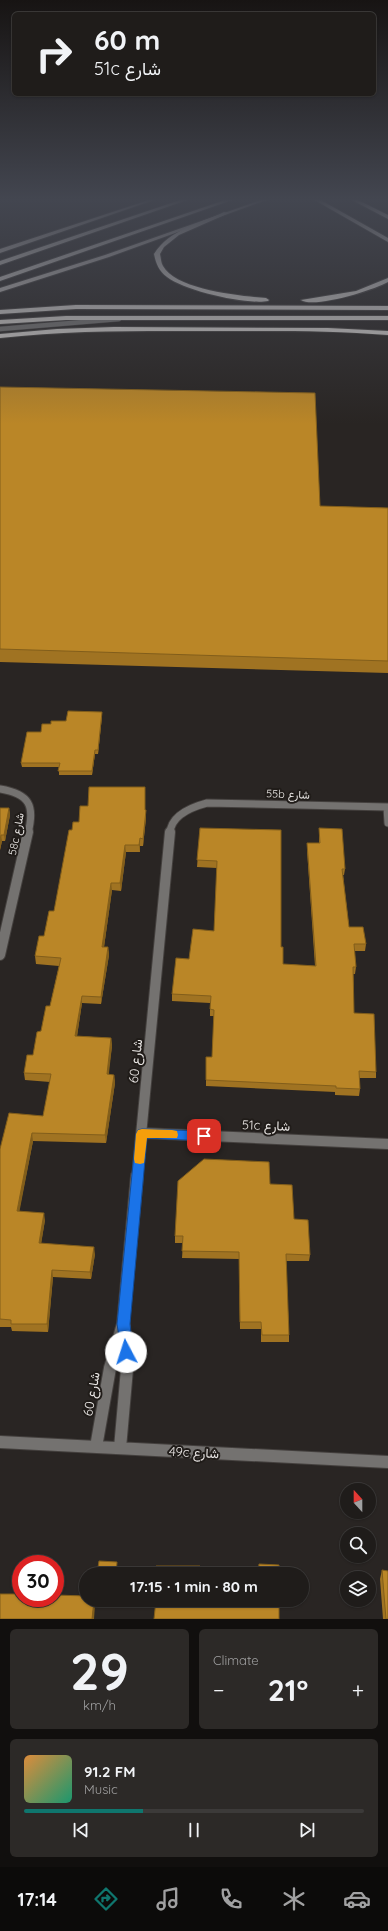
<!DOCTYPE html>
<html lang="en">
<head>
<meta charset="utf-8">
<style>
	body { margin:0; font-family:Quicksand,Vazirmatn,sans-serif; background:#2c2927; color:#f1f3f6; height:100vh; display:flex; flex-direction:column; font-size:15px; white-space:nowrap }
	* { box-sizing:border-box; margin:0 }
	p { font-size:13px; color:#a1a1a2 }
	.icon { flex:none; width:22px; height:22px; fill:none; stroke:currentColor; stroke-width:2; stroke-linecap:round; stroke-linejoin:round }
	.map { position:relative; height:1619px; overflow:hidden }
	.details { display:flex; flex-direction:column; gap:10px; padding:10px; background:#110f0e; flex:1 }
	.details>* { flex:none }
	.hud { position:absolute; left:12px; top:12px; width:364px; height:84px; border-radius:6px; box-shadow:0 1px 3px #0004,0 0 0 1px #3c3a39; background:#1f1c1a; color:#f1f3f6; overflow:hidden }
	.needle { width:26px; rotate:339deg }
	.fabs { position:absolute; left:340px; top:1483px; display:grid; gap:8px }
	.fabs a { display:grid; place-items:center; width:36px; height:36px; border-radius:50%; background:#1f1c1a; box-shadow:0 1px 3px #0004,0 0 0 1px #3c3a39; font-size:20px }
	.speed { position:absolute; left:12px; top:1555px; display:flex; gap:8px; font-size:20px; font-weight:700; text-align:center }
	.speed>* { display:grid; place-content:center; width:52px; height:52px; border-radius:50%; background:#1f1c1a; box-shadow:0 1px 3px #0004,0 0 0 1px #3c3a39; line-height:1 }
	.speed .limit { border:6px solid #d22; background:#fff; color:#111 }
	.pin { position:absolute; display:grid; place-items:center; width:34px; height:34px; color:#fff; margin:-17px; border-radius:8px; box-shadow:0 2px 6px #0006 }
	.me { position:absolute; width:44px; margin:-22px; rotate:355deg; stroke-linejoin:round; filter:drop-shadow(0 0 3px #0008) }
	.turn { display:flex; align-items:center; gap:14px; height:84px; padding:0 16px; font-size:18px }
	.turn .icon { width:52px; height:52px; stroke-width:2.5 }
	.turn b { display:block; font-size:28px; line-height:34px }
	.big { font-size:30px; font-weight:700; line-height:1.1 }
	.details .widget { flex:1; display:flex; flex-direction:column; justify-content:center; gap:6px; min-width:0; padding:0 14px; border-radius:6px; background:#2c2927 }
	.details .dial { align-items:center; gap:0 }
	.dial b { font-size:52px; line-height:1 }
	.song { display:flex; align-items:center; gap:12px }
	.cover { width:48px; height:48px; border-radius:6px; background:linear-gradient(135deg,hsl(30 70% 55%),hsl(160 70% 35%)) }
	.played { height:4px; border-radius:2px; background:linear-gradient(90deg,#0f766e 35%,#3c3a39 35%) }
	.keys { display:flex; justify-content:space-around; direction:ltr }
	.heat { display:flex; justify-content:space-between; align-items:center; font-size:22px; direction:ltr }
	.details .tiles { flex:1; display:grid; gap:10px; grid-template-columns:1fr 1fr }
	.widget:last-child { grid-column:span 2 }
	.trip { position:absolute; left:79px; top:1567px; width:230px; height:40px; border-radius:20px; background:#1f1c1a; box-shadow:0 1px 3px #0004,0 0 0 1px #3c3a39; font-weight:700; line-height:40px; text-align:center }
	.tabs { display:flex; height:64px; justify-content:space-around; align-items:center; background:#0c0b0a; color:#a1a1a2 }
	.tabs .icon { width:28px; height:28px }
	.tabs .selected { color:#0f766e }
	.tabs b { font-size:18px; color:#f1f3f6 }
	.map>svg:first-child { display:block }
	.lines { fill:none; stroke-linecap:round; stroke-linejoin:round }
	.minor-far2-casing { stroke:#44403e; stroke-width:9 }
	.minor-far1-casing { stroke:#44403e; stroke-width:12 }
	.minor-casing { stroke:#44403e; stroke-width:14 }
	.tertiary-casing { stroke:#44403e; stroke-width:5.5 }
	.primary-casing { stroke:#44403e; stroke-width:2 }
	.trunk-casing { stroke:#44403e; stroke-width:2 }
	.motorway-casing { stroke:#44403e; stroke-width:2 }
	.minor-far2 { stroke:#747270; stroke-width:7 }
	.minor-far1 { stroke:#747270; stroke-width:10 }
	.minor { stroke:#747270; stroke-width:12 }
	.tertiary { stroke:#747270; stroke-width:4.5 }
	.primary { fill:#c3bebb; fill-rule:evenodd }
	.trunk { fill:#d2ceca; fill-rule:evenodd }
	.motorway { fill:#e2ddd9; fill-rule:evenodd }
	.wall { fill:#a07322 }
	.shaded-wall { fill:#825e1b }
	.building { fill:#ba8627; stroke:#825e1b }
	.route { fill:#1a73e8; stroke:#114b97 }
	.slow { fill:#f59e0b }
	.labels { text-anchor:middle; stroke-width:4; stroke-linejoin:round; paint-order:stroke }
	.street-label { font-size:11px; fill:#e8e5e3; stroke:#201c19 }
	.near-street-label { font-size:13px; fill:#e8e5e3; stroke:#201c19 }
</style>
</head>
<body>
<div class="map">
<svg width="388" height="1619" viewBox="0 0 388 1619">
	<rect width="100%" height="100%" fill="#292523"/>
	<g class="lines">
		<defs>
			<path id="minor-far2" d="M0 789C30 794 35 806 28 833
				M387 807 388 823
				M170 833C171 815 192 807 207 803L388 807"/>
			<path id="minor-far1" d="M0 955 28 832
				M142 1133 388 1144
				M137 1177 170 832"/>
			<path id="minor" d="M0 1442 388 1462
				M96 1447 110 1368 123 1324 137 1176
				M120 1448 127 1369 124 1326"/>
			<path id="tertiary" d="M0 329 119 319"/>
			<path id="primary" d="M155 198H160L0 253V249Z
				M267 198H272L109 257 0 292V288L105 255Z"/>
			<path id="trunk" d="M186 198H193L0 265V261Z
				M231 198H238L0 281V277Z
				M311 198H317L388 238V242Z
				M224 212 229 213 179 235 164 247 160 254C161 258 161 263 163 266 176 290 241 296 266 298L269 300 268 301C247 305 185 291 167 277 159 271 156 264 154 254 170 229 199 224 224 212Z
				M388 278V282C374 290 313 309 301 300L356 291Z
				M76 305 388 306V310L76 309 0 314V310Z
				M66 316H388V320H66L0 324V320Z
				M114 327 328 328 388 331V335C330 330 271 331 212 331 141 331 71 330 0 338V334L57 329Z"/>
			<path id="motorway" d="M348 198H354L388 215V219Z"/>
		</defs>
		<use href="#minor-far2" class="minor-far2-casing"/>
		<use href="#minor-far1" class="minor-far1-casing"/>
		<use href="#minor" class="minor-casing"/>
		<use href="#tertiary" class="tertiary-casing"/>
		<use href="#primary" class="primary-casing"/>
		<use href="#trunk" class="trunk-casing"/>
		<use href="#motorway" class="motorway-casing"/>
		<use href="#minor-far2" class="minor-far2"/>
		<use href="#minor-far1" class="minor-far1"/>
		<use href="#minor" class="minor"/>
		<use href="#tertiary" class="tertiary"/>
		<use href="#primary" class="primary"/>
		<use href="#trunk" class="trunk"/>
		<use href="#motorway" class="motorway"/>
	</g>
	<path class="wall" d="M0 387 320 506 388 508V673L0 662Z
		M102 712V716L98 754H95L92 775H59V767H22L21 763 41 732 51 724 66 721Z
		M145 787V810L146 818 143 846H140V852H126L121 891 112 890 104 947H108L109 955 101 1004 82 1003 77 1036 111 1038 112 1046 108 1075H114L115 1083 106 1143 33 1141 19 1211 45 1220 41 1243 95 1254 91 1279 53 1277 48 1332 12 1331 11 1327H0V1149L43 1116 50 1082 25 1080 24 1073 33 1055 50 1006 59 966 36 964 35 956 44 936 54 911 72 830 79 822 88 806Z
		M0 808H9L10 815 5 841H2L0 850Z
		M200 828 281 947 283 964 315 966 307 850V843H319V828L345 869 344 875H343L349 927 366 944 365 951H354L356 967 355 974H353L354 1013 376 1072V1078H359L360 1089 359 1096 335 1095V1092L206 1086V1057H212L214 1016H210V1003L172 1001V994L189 959 214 931 217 868 197 867Z
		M270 1184 294 1219 310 1255 309 1261H286L289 1335V1342H261V1329H240L239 1259 182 1258 183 1243H175V1236Z
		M382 1570 388 1619H383L380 1579Z"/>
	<path class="shaded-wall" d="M102 712V716L98 754V750Z
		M95 750V754L92 775V771Z
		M9 808 10 815 5 841 4 835Z
		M146 810V818L143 846V839Z
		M1 835 2 841 0 850V840Z
		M140 838V852L139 845Z
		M125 845 126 852 121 891 120 883Z
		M111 883 112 890 103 954 102 947Z
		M108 947 109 955 101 1004V997Z
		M82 996V1003L76 1043 75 1036Z
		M111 1038 112 1046 108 1082 107 1074Z
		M114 1075 115 1083 106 1143 105 1135Z
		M32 1133 33 1141 18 1219 17 1211Z
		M44 1213 45 1220 40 1251 39 1243Z
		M94 1247 95 1254 91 1279 90 1272Z
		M52 1270 53 1277 48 1332 47 1324Z
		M94 1600H95V1605L94 1619H92Z"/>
	<path class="building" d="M0 387 315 393 320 506 388 508V661L0 649Z
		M68 711 102 712 98 750H95L92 771H58L60 763H21L27 732H41L42 724H51V721H66Z
		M89 787H145V810H146L143 839 140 838 139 845H125L120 883H111L102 947H108L101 997 82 996 75 1036 111 1038 107 1074 114 1075 105 1135 32 1133 17 1211 44 1213 39 1243 94 1247 90 1272 52 1270 47 1324H11V1320L0 1319V1149L9 1113 43 1116 51 1074 24 1073 27 1055H33L37 1032 41 1031 46 1006H50L61 958 35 956 39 936H44L49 911H54L69 830H72L73 822H79L80 806H88Z
		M0 808H9L4 835H1L0 840Z
		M200 828 281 830V947H283V964L316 966 307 843H320L319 828 342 829 345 869H342L349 927H363L366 944H354L356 967H353L354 1013 374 1014 376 1072 359 1071 360 1089 336 1088V1086L206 1080V1057H212L214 1010 210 1009 211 996 172 994 176 958 189 959 193 929 214 931 217 861 197 860Z
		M204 1159 269 1162 270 1184 292 1185 294 1219 308 1220 310 1255 286 1254 289 1335H262L261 1322H240L239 1252 182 1251 183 1236H175L178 1181Z
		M99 1561 117 1562 116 1574H97Z
		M259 1564 279 1565V1574H258Z
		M156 1566H200V1574H156Z
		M382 1570 388 1571V1619H386Z
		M0 1594H21V1598H55V1595L86 1596V1600H94L92 1619H0Z
		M156 1600H279V1619H154Z"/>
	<linearGradient id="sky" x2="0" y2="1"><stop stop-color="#171413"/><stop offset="0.47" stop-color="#434650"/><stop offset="1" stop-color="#434650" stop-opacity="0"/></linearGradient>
	<rect width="388" height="424" fill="url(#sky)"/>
	<path class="route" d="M142 1129 204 1131 208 1133 209 1136 208 1139 204 1141 147 1138 130 1324 133 1352 131 1356 126 1358 122 1356 117 1324 136 1134 138 1130Z"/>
	<path class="slow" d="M142 1129 172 1130 177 1131 178 1135 177 1138H147L144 1163 140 1164 135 1163 134 1159 136 1134 138 1130Z"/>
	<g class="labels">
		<g class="street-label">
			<text transform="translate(288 794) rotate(2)" y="4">55b شارع</text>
			<text transform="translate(16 834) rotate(-79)" y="4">58c شارع</text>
		</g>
		<g class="near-street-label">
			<text transform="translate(135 1061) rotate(-84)" y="5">شارع 60</text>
			<text transform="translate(266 1125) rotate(2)" y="5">51c شارع</text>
			<text transform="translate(91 1394) rotate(-80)" y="5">شارع 60</text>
			<text transform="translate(194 1452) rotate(3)" y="5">49c شارع</text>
		</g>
	</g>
</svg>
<div class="fabs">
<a><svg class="needle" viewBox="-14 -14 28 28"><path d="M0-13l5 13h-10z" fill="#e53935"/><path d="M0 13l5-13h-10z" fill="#a1a1a2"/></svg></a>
<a><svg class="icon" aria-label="search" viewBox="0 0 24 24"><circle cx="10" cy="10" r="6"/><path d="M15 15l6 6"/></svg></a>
<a><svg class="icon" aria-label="layers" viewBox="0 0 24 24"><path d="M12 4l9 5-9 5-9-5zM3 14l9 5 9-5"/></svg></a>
</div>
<div class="speed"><div class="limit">30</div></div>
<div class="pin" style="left:204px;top:1136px;background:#d93025"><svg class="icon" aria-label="arrive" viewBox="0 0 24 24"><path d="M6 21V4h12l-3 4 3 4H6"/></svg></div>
<svg class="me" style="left:126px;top:1352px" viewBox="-20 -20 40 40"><circle r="19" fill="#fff"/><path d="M0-13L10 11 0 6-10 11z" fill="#1a73e8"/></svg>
<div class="trip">17:15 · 1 min · 80 m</div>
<div class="hud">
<div class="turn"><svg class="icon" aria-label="right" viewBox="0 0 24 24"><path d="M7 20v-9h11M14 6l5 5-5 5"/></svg><div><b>60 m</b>51c شارع</div></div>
</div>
</div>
<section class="details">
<div class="tiles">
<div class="widget dial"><b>29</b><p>km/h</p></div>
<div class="widget"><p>Climate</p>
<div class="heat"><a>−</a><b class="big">21°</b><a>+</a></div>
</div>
<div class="widget">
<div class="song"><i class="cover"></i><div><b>91.2 FM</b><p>Music</p></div></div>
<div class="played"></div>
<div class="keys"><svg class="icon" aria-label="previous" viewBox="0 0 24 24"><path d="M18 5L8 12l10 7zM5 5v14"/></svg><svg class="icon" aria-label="pause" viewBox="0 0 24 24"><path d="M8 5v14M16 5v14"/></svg><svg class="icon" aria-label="next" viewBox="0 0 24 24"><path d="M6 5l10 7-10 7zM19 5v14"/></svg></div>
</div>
</div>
</section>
<nav class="tabs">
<b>17:14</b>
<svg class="icon selected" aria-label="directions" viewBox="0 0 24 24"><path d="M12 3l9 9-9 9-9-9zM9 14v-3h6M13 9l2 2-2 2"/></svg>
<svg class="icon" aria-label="music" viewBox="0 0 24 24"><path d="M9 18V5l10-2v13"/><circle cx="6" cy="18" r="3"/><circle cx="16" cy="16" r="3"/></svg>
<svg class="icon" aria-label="phone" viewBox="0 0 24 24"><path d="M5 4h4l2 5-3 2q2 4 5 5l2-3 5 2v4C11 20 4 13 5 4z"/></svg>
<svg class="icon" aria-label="climate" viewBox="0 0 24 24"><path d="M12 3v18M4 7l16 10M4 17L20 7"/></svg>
<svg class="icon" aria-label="car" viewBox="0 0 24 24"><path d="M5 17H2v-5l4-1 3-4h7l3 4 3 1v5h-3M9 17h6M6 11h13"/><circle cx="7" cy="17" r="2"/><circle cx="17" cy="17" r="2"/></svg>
</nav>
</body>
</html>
